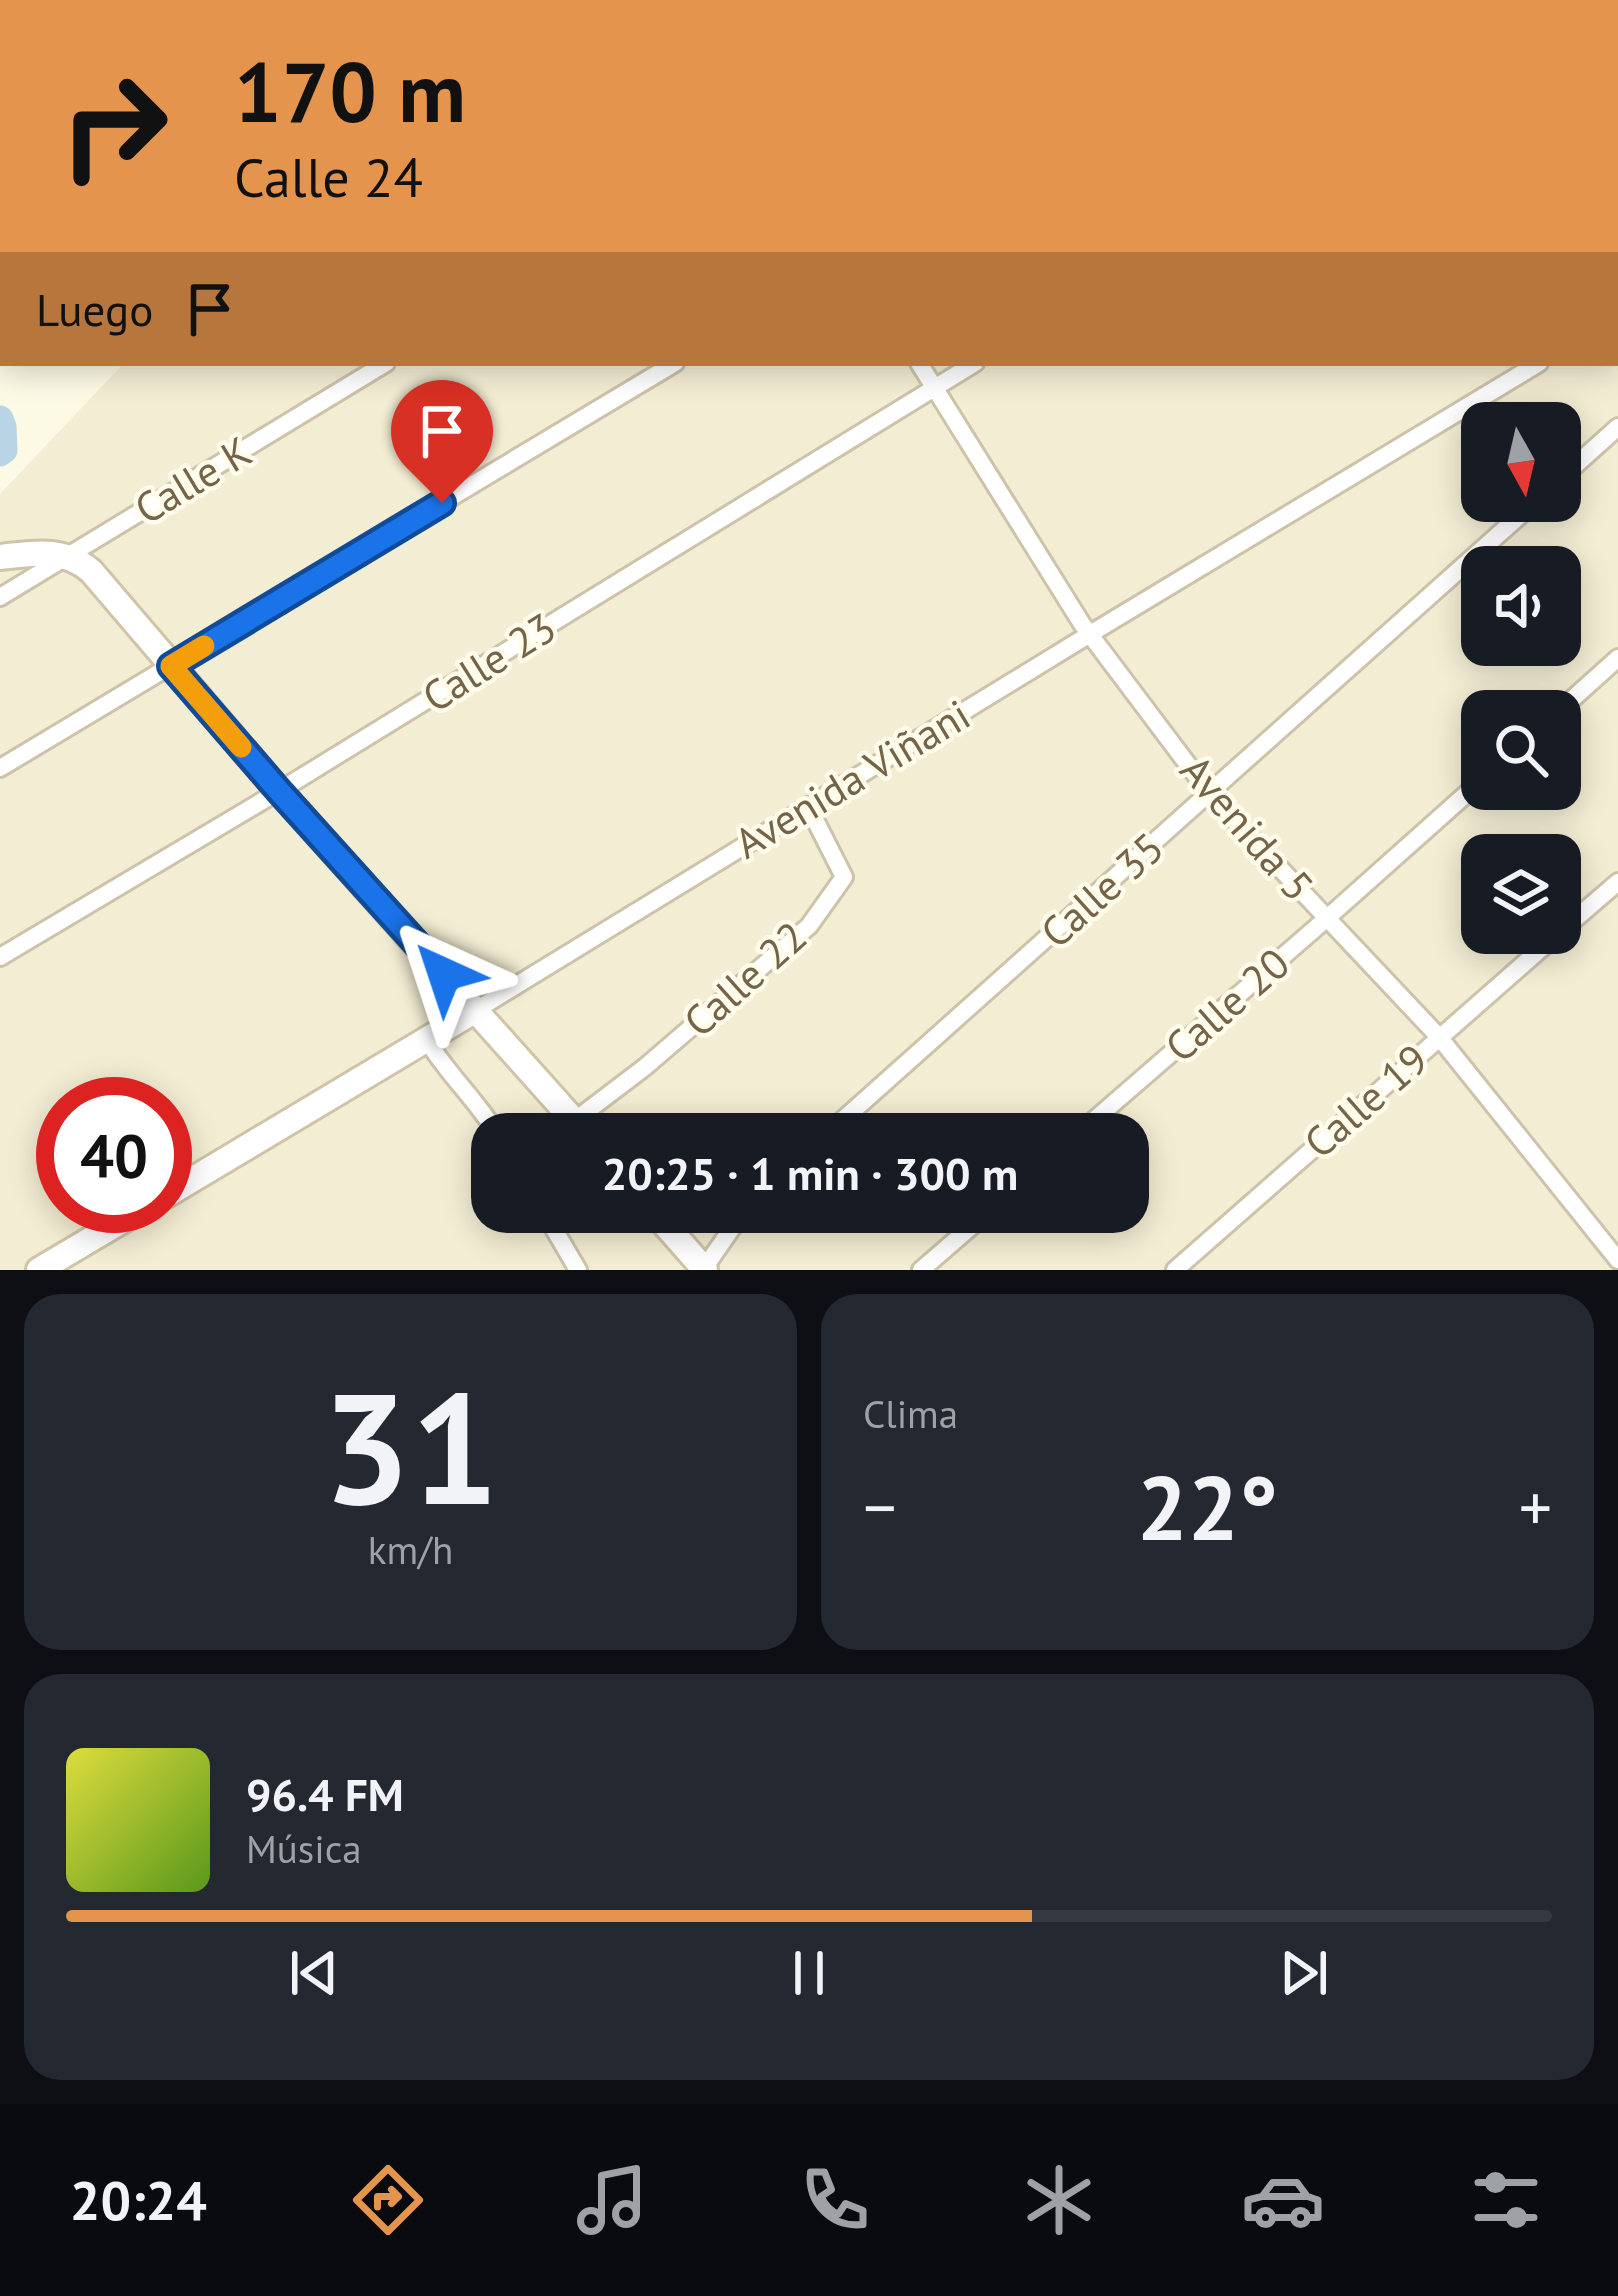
<!DOCTYPE html>
<html lang="es">
<head>
<meta charset="utf-8">
<style>
	body { margin:0; font-family:"PT Sans",sans-serif; background:#242831; color:#f1f3f6; height:100vh; display:flex; flex-direction:column; font-size:45px; white-space:nowrap }
	* { box-sizing:border-box; margin:0 }
	p { font-size:39px; color:#9ea1a6 }
	.icon { flex:none; width:66px; height:66px; fill:none; stroke:currentColor; stroke-width:2; stroke-linecap:round; stroke-linejoin:round }
	.map { position:relative; height:1270px; overflow:hidden }
	.details { display:flex; flex-direction:column; gap:24px; padding:24px; background:#0d0f14; flex:1 }
	.details>* { flex:none }
	.hud { position:absolute; left:0px; top:0px; width:1620px; height:366px; box-shadow:0 6px 30px #0003; background:#e4944c; color:#111; overflow:hidden }
	.needle { width:78px; rotate:172deg }
	.tools { position:absolute; left:1461px; top:402px; display:grid; gap:24px }
	.tools a { display:grid; place-items:center; width:120px; height:120px; border-radius:24px; background:#171b24; box-shadow:0 6px 30px #0003; font-size:60px }
	.speed { position:absolute; left:36px; top:1077px; display:flex; gap:24px; font-size:60px; font-weight:700; text-align:center }
	.speed>* { display:grid; place-content:center; width:156px; height:156px; border-radius:50%; background:#171b24; box-shadow:0 6px 30px #0003; line-height:1 }
	.speed .limit { border:18px solid #d22; background:#fff; color:#111 }
	.pin { position:absolute; display:grid; place-items:center; width:102px; height:102px; color:#fff; margin:-123px -51px; border-radius:50% 50% 50% 0; rotate:-45deg; box-shadow:0 0 12px #0007 }
	.pin .icon { rotate:45deg }
	.me { position:absolute; width:132px; margin:-66px; rotate:318deg; stroke-linejoin:round; filter:drop-shadow(0 0 9px #0008) }
	.turn { display:flex; align-items:center; gap:42px; height:252px; padding:0 36px; font-size:54px }
	.turn .icon { width:156px; height:156px; stroke-width:2.5 }
	.turn b { display:block; font-size:84px; line-height:102px }
	.then { display:flex; align-items:center; height:114px; padding:0 36px; background:#0003; gap:24px; font-size:45px }
	.big { font-size:90px; font-weight:700; line-height:1.1 }
	.details .card { flex:1; display:flex; flex-direction:column; justify-content:center; gap:18px; min-width:0; padding:0 42px; border-radius:36px; background:#242831 }
	.details .dial { align-items:center; gap:0 }
	.dial b { font-size:156px; line-height:1 }
	.song { display:flex; align-items:center; gap:36px }
	.cover { width:144px; height:144px; border-radius:18px; background:linear-gradient(135deg,hsl(60 70% 55%),hsl(90 70% 35%)) }
	.played { height:12px; border-radius:6px; background:linear-gradient(90deg,#e4944c 65%,#363941 65%) }
	.keys { display:flex; justify-content:space-around; direction:ltr }
	.heat { display:flex; justify-content:space-between; align-items:center; font-size:66px; direction:ltr }
	.details .tiles { flex:1; display:grid; gap:24px; grid-template-columns:1fr 1fr }
	.card:last-child { grid-column:span 2 }
	.trip { position:absolute; left:471px; top:1113px; width:678px; height:120px; border-radius:36px; background:#171b24; box-shadow:0 6px 30px #0003; font-weight:700; line-height:120px; text-align:center }
	.dock { display:flex; height:192px; justify-content:space-around; align-items:center; background:#090b0e; color:#9ea1a6 }
	.dock .icon { width:84px; height:84px }
	.dock .on { color:#e4944c }
	.dock b { font-size:54px; color:#f1f3f6 }
	.map>svg:first-child { display:block }
	.residential { fill:#f3edd3; fill-rule:evenodd }
	.lines { fill:none; stroke-linecap:round; stroke-linejoin:round }
	.river { stroke:#b9d4e5; stroke-width:27 }
	.street-casing { stroke:#cdc3ab; stroke-width:22 }
	.secondary-casing { stroke:#d0c4a8; stroke-width:30 }
	.street { stroke:#fff; stroke-width:16 }
	.secondary { stroke:#fff; stroke-width:24 }
	.route-casing { stroke:#114b97; stroke-width:30 }
	.route { stroke:#1a73e8; stroke-width:21 }
	.slow { stroke:#f59e0b; stroke-width:21 }
	.labels { text-anchor:middle; stroke-width:9; stroke-linejoin:round; paint-order:stroke }
	.street-label { font-size:42px; fill:#74644a; stroke:#fffceb }
</style>
</head>
<body>
<div class="map">
<svg width="1618" height="1270" viewBox="0 0 1618 1270">
	<rect width="100%" height="100%" fill="#fcf9e5"/>
	<path class="residential" d="M764 0H1618V1270H0V494L124 363H1617V3H762ZM1482 423H1560V501H1482ZM1482 567H1560V645H1482ZM1482 711H1560V789H1482ZM1482 855H1560V933H1482ZM63 1104H165V1206H63ZM492 1134H1128V1212H492Z"/>
	<g class="lines">
		<path class="river" d="M683 3 688 0
			M0 305 3 303
			M0 419 3 427 4 450 0 453"/>
		<defs>
			<path id="street" d="M1230 0 1232 3
				M833 3 837 0
				M980 3 985 0
				M1283 3 1288 0
				M1586 3 1591 0
				M1617 316H1618
				M919 363 1082 624 1210 794 1439 1037 1618 1260
				M1560 479 1618 427
				M0 597 386 363
				M1559 711 1618 658
				M0 768 675 363
				M1560 932 1618 882
				M0 957 279 791 975 363
				M476 1010 1090 634 1539 363
				M427 1040C447 1074 477 1100 497 1134
				M574 1121 645 1067 809 926 844 877 808 806
				M827 1134 1536 501
				M1078 1134 1326 919 1482 780
				M544 1212 578 1270
				M703 1270 743 1212
				M921 1270 988 1212
				M1175 1270 1559 933"/>
			<path id="secondary" d="M190 3 195 0
				M0 142 3 140
				M0 557C34 553 63 547 91 571L279 791 586 1134
				M165 1196 476 1010
				M654 1212 705 1270
				M39 1270 147 1206"/>
		</defs>
		<use href="#street" class="street-casing"/>
		<use href="#secondary" class="secondary-casing"/>
		<use href="#street" class="street"/>
		<use href="#secondary" class="secondary"/>
	</g>
	<g class="lines">
		<defs>
			<path id="route" d="M442 503 171 666 279 791 444 974"/>
		</defs>
		<use href="#route" class="route-casing"/>
		<use href="#route" class="route"/>
		<path class="slow" d="M204 646 171 666 241 747"/>
	</g>
	<g class="labels">
		<g class="street-label">
			<text transform="translate(193 480) rotate(-31)" y="15">Calle K</text>
			<text transform="translate(489 662) rotate(-32)" y="15">Calle 23</text>
			<text transform="translate(852 779) rotate(-31)" y="15">Avenida Viñani</text>
			<text transform="translate(1247 828) rotate(49)" y="15">Avenida 5</text>
			<text transform="translate(1102 890) rotate(-42)" y="15">Calle 35</text>
			<text transform="translate(745 979) rotate(-42)" y="15">Calle 22</text>
			<text transform="translate(1227 1005) rotate(-41)" y="15">Calle 20</text>
			<text transform="translate(1366 1101) rotate(-41)" y="15">Calle 19</text>
		</g>
	</g>
</svg>
<div class="tools">
<a><svg class="needle" viewBox="-14 -14 28 28"><path d="M0-13l5 13h-10z" fill="#e53935"/><path d="M0 13l5-13h-10z" fill="#9ea1a6"/></svg></a>
<a><svg class="icon" aria-label="sound" viewBox="0 0 24 24"><path d="M4 9h4l5-4v14l-5-4H4zM17 9q2 3 0 6"/></svg></a>
<a><svg class="icon" aria-label="search" viewBox="0 0 24 24"><circle cx="10" cy="10" r="6"/><path d="M15 15l6 6"/></svg></a>
<a><svg class="icon" aria-label="layers" viewBox="0 0 24 24"><path d="M12 4l9 5-9 5-9-5zM3 14l9 5 9-5"/></svg></a>
</div>
<div class="speed"><div class="limit">40</div></div>
<div class="pin" style="left:442px;top:503px;background:#d93025"><svg class="icon" aria-label="arrive" viewBox="0 0 24 24"><path d="M6 21V4h12l-3 4 3 4H6"/></svg></div>
<svg class="me" style="left:444px;top:974px" viewBox="-20 -20 40 40"><path d="M0-17L14 15 0 8-14 15z" fill="#1a73e8" stroke="#fff" stroke-width="4"/></svg>
<div class="trip">20:25 · 1 min · 300 m</div>
<div class="hud">
<div class="turn"><svg class="icon" aria-label="right" viewBox="0 0 24 24"><path d="M7 20v-9h11M14 6l5 5-5 5"/></svg><div><b>170 m</b>Calle 24</div></div>
<div class="then">Luego<svg class="icon" aria-label="arrive" viewBox="0 0 24 24"><path d="M6 21V4h12l-3 4 3 4H6"/></svg></div>
</div>
</div>
<section class="details">
<div class="tiles">
<div class="card dial"><b>31</b><p>km/h</p></div>
<div class="card"><p>Clima</p>
<div class="heat"><a>−</a><b class="big">22°</b><a>+</a></div>
</div>
<div class="card">
<div class="song"><i class="cover"></i><div><b>96.4 FM</b><p>Música</p></div></div>
<div class="played"></div>
<div class="keys"><svg class="icon" aria-label="previous" viewBox="0 0 24 24"><path d="M18 5L8 12l10 7zM5 5v14"/></svg><svg class="icon" aria-label="pause" viewBox="0 0 24 24"><path d="M8 5v14M16 5v14"/></svg><svg class="icon" aria-label="next" viewBox="0 0 24 24"><path d="M6 5l10 7-10 7zM19 5v14"/></svg></div>
</div>
</div>
</section>
<nav class="dock">
<b>20:24</b>
<svg class="icon on" aria-label="directions" viewBox="0 0 24 24"><path d="M12 3l9 9-9 9-9-9zM9 14v-3h6M13 9l2 2-2 2"/></svg>
<svg class="icon" aria-label="music" viewBox="0 0 24 24"><path d="M9 18V5l10-2v13"/><circle cx="6" cy="18" r="3"/><circle cx="16" cy="16" r="3"/></svg>
<svg class="icon" aria-label="phone" viewBox="0 0 24 24"><path d="M5 4h4l2 5-3 2q2 4 5 5l2-3 5 2v4C11 20 4 13 5 4z"/></svg>
<svg class="icon" aria-label="climate" viewBox="0 0 24 24"><path d="M12 3v18M4 7l16 10M4 17L20 7"/></svg>
<svg class="icon" aria-label="car" viewBox="0 0 24 24"><path d="M5 17H2v-5l4-1 3-4h7l3 4 3 1v5h-3M9 17h6M6 11h13"/><circle cx="7" cy="17" r="2"/><circle cx="17" cy="17" r="2"/></svg>
<svg class="icon" aria-label="filters" viewBox="0 0 24 24"><path d="M4 7h16M4 17h16"/><circle cx="9" cy="7" r="2"/><circle cx="15" cy="17" r="2"/></svg>
</nav>
</body>
</html>
